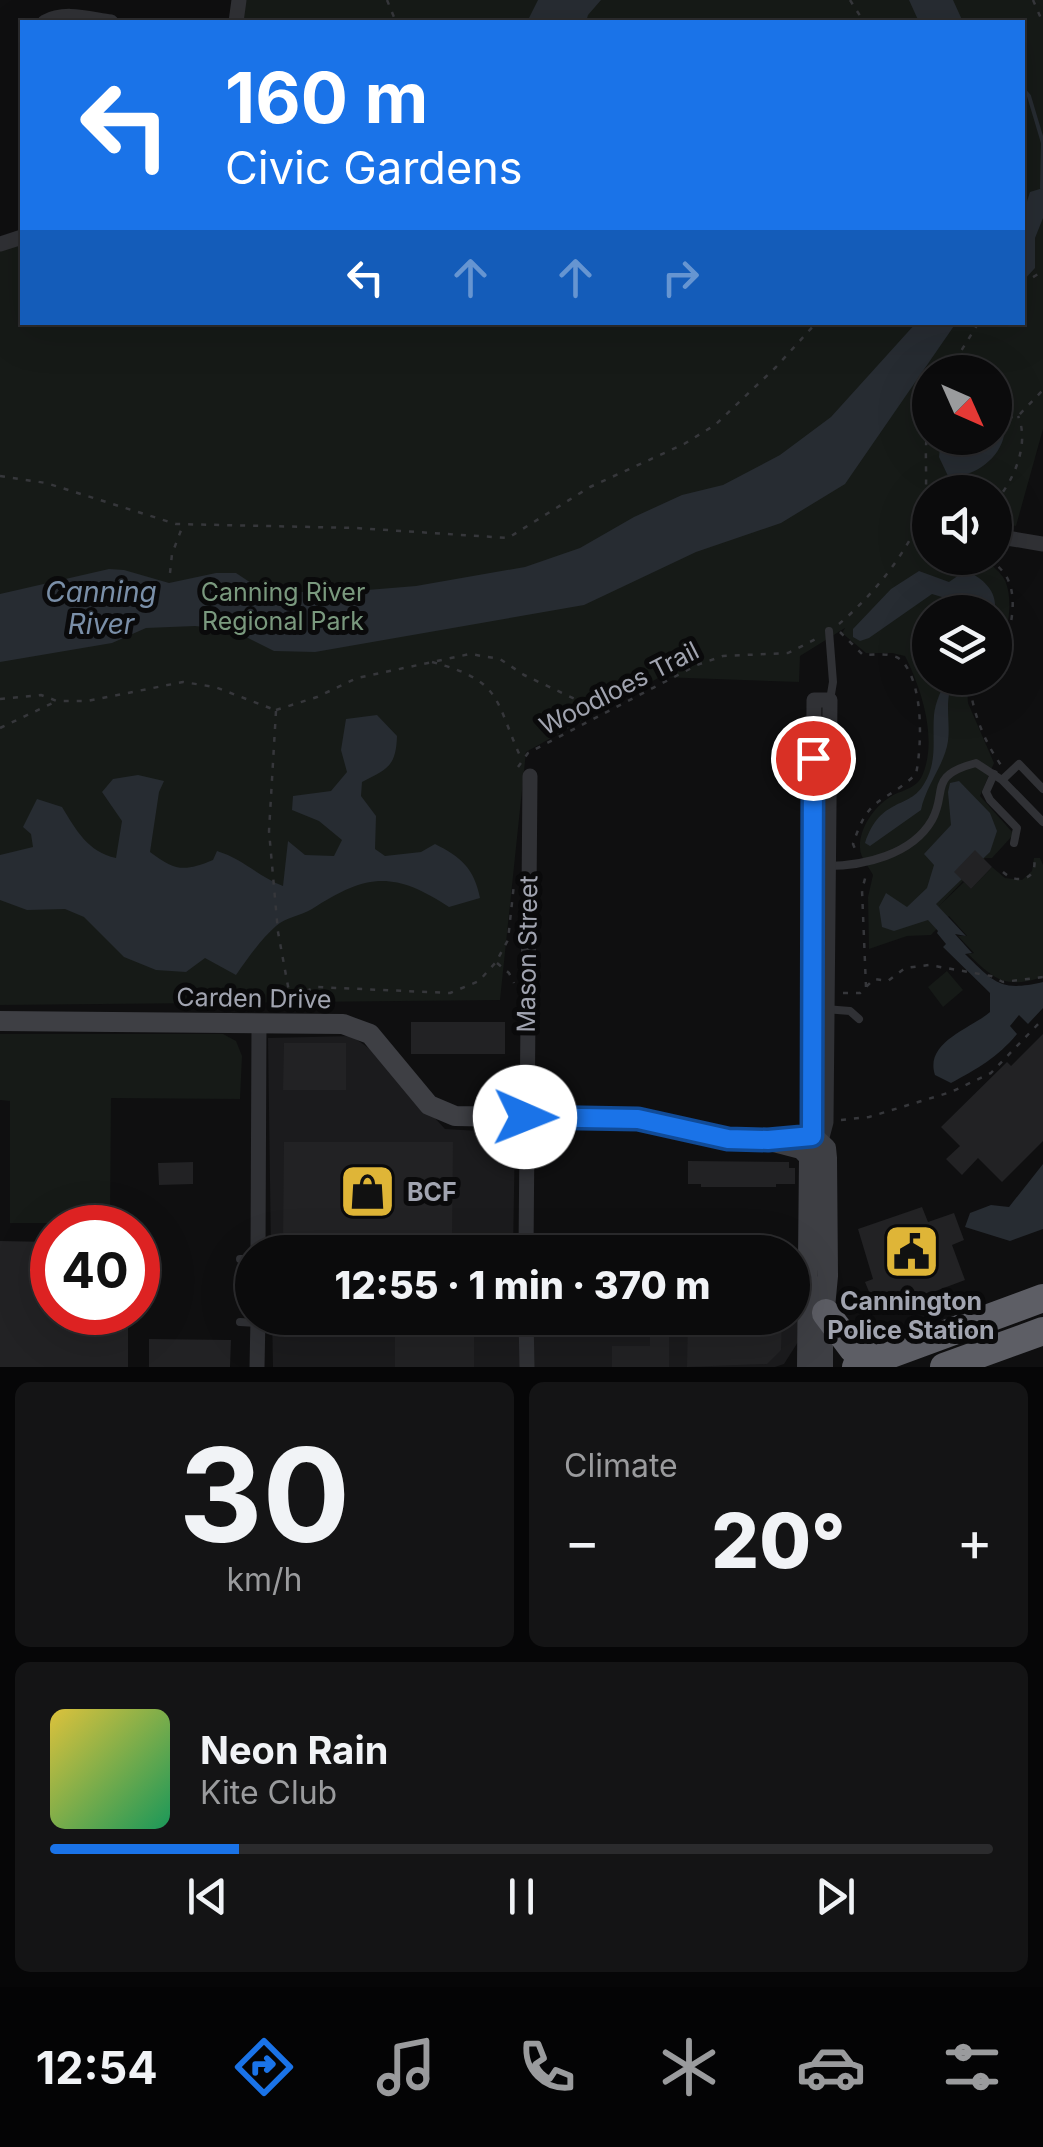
<!DOCTYPE html>
<html lang="en">
<head>
<meta charset="utf-8">
<style>
	body { margin:0; font-family:Inter,sans-serif; background:#141415; color:#f1f3f6; height:100vh; display:flex; flex-direction:column; font-size:38px; white-space:nowrap }
	* { box-sizing:border-box; margin:0 }
	p { font-size:32px; color:#9a9b9d }
	.icon { flex:none; width:55px; height:55px; fill:none; stroke:currentColor; stroke-width:2; stroke-linecap:round; stroke-linejoin:round }
	.map { position:relative; height:1367px; overflow:hidden }
	.drawer { display:flex; flex-direction:column; gap:15px; padding:15px; background:#060607; flex:1 }
	.drawer>* { flex:none }
	.guide { position:absolute; left:20px; top:20px; width:1005px; height:305px; border-radius:0px; box-shadow:0 10px 40px #0002,0 0 0 2px #2b2b2d; background:#1a73e8; color:#fff; overflow:hidden }
	.needle { width:65px; rotate:135deg }
	.fabs { position:absolute; left:912px; top:355px; display:grid; gap:20px }
	.fabs a { display:grid; place-items:center; width:100px; height:100px; border-radius:50%; background:#0b0b0c; box-shadow:0 10px 40px #0002,0 0 0 2px #2b2b2d; font-size:50px }
	.speed { position:absolute; left:30px; top:1205px; display:flex; gap:20px; font-size:50px; font-weight:700; text-align:center }
	.speed>* { display:grid; place-content:center; width:130px; height:130px; border-radius:50%; background:#0b0b0c; box-shadow:0 10px 40px #0002,0 0 0 2px #2b2b2d; line-height:1 }
	.speed .limit { border:15px solid #d22; background:#fff; color:#111 }
	.pin { position:absolute; display:grid; place-items:center; width:85px; height:85px; color:#fff; margin:-42px; border:5px solid #fff; border-radius:50%; box-shadow:0 2px 10px #0007 }
	.me { position:absolute; width:110px; margin:-55px; rotate:91deg; stroke-linejoin:round; filter:drop-shadow(0 0 8px #0008) }
	.turn { display:flex; align-items:center; gap:35px; height:210px; padding:0 40px; font-size:45px }
	.turn .icon { width:130px; height:130px; stroke-width:2.5 }
	.turn b { display:block; font-size:70px; line-height:85px }
	.lanes { display:flex; align-items:center; height:95px; padding:0 40px; background:#0003; justify-content:center; gap:50px; direction:ltr }
	.lanes .off { opacity:.35 }
	.big { font-size:75px; font-weight:800; line-height:1.1 }
	.drawer .card { flex:1; display:flex; flex-direction:column; justify-content:center; gap:15px; min-width:0; padding:0 35px; border-radius:15px; background:#141415 }
	.drawer .dial { align-items:center; gap:0 }
	.dial b { font-size:130px; line-height:1 }
	.song { display:flex; align-items:center; gap:30px }
	.cover { width:120px; height:120px; border-radius:15px; background:linear-gradient(135deg,hsl(50 70% 55%),hsl(150 70% 35%)) }
	.played { height:10px; border-radius:5px; background:linear-gradient(90deg,#1a73e8 20%,#2b2b2d 20%) }
	.keys { display:flex; justify-content:space-around; direction:ltr }
	.heat { display:flex; justify-content:space-between; align-items:center; font-size:55px; direction:ltr }
	.drawer .tiles { flex:1; display:grid; gap:15px; grid-template-columns:1fr 1fr }
	.card:last-child { grid-column:span 2 }
	.trip { position:absolute; left:235px; top:1235px; width:575px; height:100px; border-radius:50px; background:#0b0b0c; box-shadow:0 10px 40px #0002,0 0 0 2px #2b2b2d; font-weight:800; line-height:100px; text-align:center }
	.dock { display:flex; height:160px; justify-content:space-around; align-items:center; background:#040405; color:#9a9b9d }
	.dock .icon { width:70px; height:70px }
	.dock .active { color:#1a73e8 }
	.dock b { font-size:45px; color:#f1f3f6 }
	.map>svg:first-child { display:block }
	.built { fill:#1b1b1d }
	.green { fill:#161a17; fill-rule:evenodd }
	.water { fill:#272c32 }
	.lines { fill:none; stroke-linecap:round; stroke-linejoin:round }
	.stream { stroke:#272c32; stroke-width:4 }
	.building { fill:#222224 }
	.path { stroke:#36373b; stroke-width:2.5; stroke-dasharray:5 8; stroke-linecap:butt }
	.lane { stroke:#303135; stroke-width:8 }
	.street { stroke:#303135; stroke-width:15 }
	.secondary { stroke:#3e3f44; stroke-width:20 }
	.highway { stroke:#5d5e65; stroke-width:28 }
	.route-casing { stroke:#114b97; stroke-width:25 }
	.route { stroke:#1a73e8; stroke-width:18 }
	.labels { text-anchor:middle; stroke-width:10; stroke-linejoin:round; paint-order:stroke }
	.park-label { font-size:25px; fill:#7a997e; stroke:#0a0a0b }
	.street-label { font-size:25px; fill:#a1a4b0; stroke:#0a0a0b }
	.poi-label { font-size:25px; font-weight:bold; fill:#a1a4b0; stroke:#0a0a0b; text-anchor:start }
	.water-label { font-size:28px; font-style:italic; fill:#7a8fa8; stroke:#0a0a0b }
</style>
</head>
<body>
<div class="map">
<svg width="1043" height="1367" viewBox="0 0 1043 1367">
	<rect width="100%" height="100%" fill="#0f0f10"/>
	<path class="built" d="M352 1036 374 1052 445 1129 515 1133 513 1252H271L268 1038Z
		M793 1275H800L798 1342 784 1364 775 1367H273L272 1318H792Z"/>
	<path class="green" d="M242 0H1043V429L1016 526 995 521V492H930V558L986 559C991 565 998 570 1003 577 1015 595 1009 638 995 654V612H930V678H973L967 684 968 703 994 763 980 796 1014 834 992 858H985L939 906 964 882 971 889 992 867 1005 878 1022 880 1032 871 1034 858H1040L1043 865V977C1005 989 995 980 968 954L974 953 958 936H967L949 916 931 935 907 936 869 949 868 897 873 875C869 867 860 857 860 848 859 828 874 807 890 797 901 790 916 789 922 776 938 740 922 690 905 656L892 653H866L842 633 845 628 800 656 799 682 660 677 526 752 500 1000 0 1005V246L22 240V322H1022V22H238ZM930 372H995V438H930Z
		M947 971 963 990 943 1007 928 987Z
		M0 1034H223L236 1041 242 1056 240 1099 111 1098 110 1223H10V1101L0 1100Z"/>
	<path class="water" d="M538 0H601L588 15 586 22H527Z
		M909 0H953L963 22H919Z
		M1043 188V218L1035 238V268L1023 281V214L1030 192Z
		M916 323H956L845 484 781 523 696 552 584 605 315 652 274 651 232 630 195 626 146 628 112 643 0 662V594L109 569 124 570 169 583 216 573H236L257 587 285 592H343L416 586 525 567 580 548 634 517 682 495 723 485 780 455 831 417Z
		M995 427 1004 435C1000 459 972 479 948 476L939 457 940 448 949 442 975 447 984 438H995Z
		M919 571 949 582 959 575 971 573C987 582 997 593 995 612H940L942 597 932 594 869 638 860 641 853 637V629L891 589Z
		M947 678H957C942 694 951 720 948 741 945 764 926 785 921 810L870 846 865 843C881 796 909 810 924 784 938 761 932 740 934 715 935 702 942 689 947 678Z
		M377 715 397 736C396 767 387 769 362 782L361 796 376 816 375 849 385 856 421 852 435 844C461 857 474 868 480 898L449 907C393 870 366 874 312 909 301 916 286 917 276 926 261 939 248 958 236 975L205 958 186 972 156 970 124 957 84 917 65 909 27 910 0 900V855L33 847 31 834 23 827 37 799 62 807C76 830 88 852 116 858L122 821 102 792 113 779 138 775 164 781 159 792 150 852C175 871 184 872 213 860L217 851C243 859 259 877 283 886L288 841 305 855 334 856 342 840 319 821 292 810 293 796 331 791 347 772 341 750 346 719Z
		M959 781 990 813 997 831 990 852 936 904 966 936 955 934 972 953 965 954C995 983 1000 992 1043 982V1008L1028 1024 1019 1015 1010 1026 1017 1034C998 1057 977 1069 951 1083L935 1075C924 1042 972 1028 990 1012V993L943 947 946 944 937 933 938 931 928 920 894 931 882 927 879 907 886 893 907 907 927 888 934 865 924 854 951 825 948 792 950 783Z
		M1043 1164V1229L1010 1241 965 1227 970 1213 991 1205 1009 1207Z"/>
	<g class="lines">
		<path class="stream" d="M1022 88 1029 96 1043 143 1042 188"/>
	</g>
	<path class="building" d="M975 850 992 867 971 889 954 872Z
		M411 1022H505V1054H411Z
		M1043 1034V1141L1002 1182 978 1158 962 1175 946 1159 960 1146 941 1127 1007 1062 1011 1066Z
		M284 1043H346V1090H283Z
		M284 1142H453L452 1242 391 1241V1251H366V1241L283 1242Z
		M688 1161 789 1162V1168H795V1184H776V1187H701V1184H688Z
		M193 1162V1184L159 1185 158 1163Z
		M922 1207 928 1222 954 1213 964 1240 952 1245 965 1280 888 1309 886 1302 872 1299 865 1282 873 1279 858 1229Z
		M0 1241 52 1242V1312H128V1367H0Z
		M688 1318H782L781 1350 767 1364 687 1367Z
		M395 1328 474 1329V1367H395Z
		M650 1335H669V1367H612V1346H650Z
		M149 1339 231 1340 230 1367H149Z"/>
	<g class="lines">
		<path class="path" d="M387 0 396 22
			M850 0 864 22
			M1033 0 1043 23
			M1022 284 1043 271
			M948 372 979 322
			M995 420 1018 416 1043 390
			M0 476 46 483 176 524 356 528 508 538 590 487 684 444 715 425 776 367 817 322
			M995 502C1014 481 1030 443 1018 416
			M912 534 930 537
			M989 558C994 563 1002 569 1006 576 1020 598 1010 642 995 661
			M170 573 172 554 183 525
			M839 624C870 598 910 551 922 512 931 487 921 449 930 419
			M840 632 863 655C875 655 892 652 901 660 924 683 922 745 916 774 883 806 870 792 853 844L856 851
			M432 662C503 681 494 699 521 758
			M978 678 970 686C973 713 985 743 1001 765
			M0 699 41 695 57 701H87L183 682 215 687 275 710
			M276 710 317 697 357 678 470 654 500 659 524 675 592 707 596 716
			M276 711 269 831 278 932 290 997
			M0 728 57 701
			M518 767 528 753 697 665 723 656 788 653 820 637
			M1003 872C1017 885 1038 880 1034 858
			M497 963 509 973 514 983
			M866 987 862 890 867 871
			M843 993H860L874 979 888 981 905 968 929 965 991 976 1003 982 1043 977
			M270 1006 316 987 450 993 479 981 496 962 508 940 514 884
			M841 1120 869 1117 951 1092 991 1073 1043 1019"/>
		<path class="lane" d="M829 631 833 682 830 700
			M994 774 986 792 990 800 1017 828 1014 843
			M1043 789 1019 764 1002 780 1043 822
			M827 866C863 866 912 855 932 820 948 791 927 776 976 763L1002 780
			M825 1009 850 1011 859 1019
			M240 1259H252
			M239 1291H252
			M240 1322 257 1323"/>
		<path class="street" d="M45 22C65 11 89 19 111 22
			M236 22 239 0
			M0 244 22 237
			M995 536 1043 544
			M814 700H830L826 1122 821 1141 807 1153 812 1122Z
			M258 1252 259 1023
			M526 1252 530 776
			M526 1318 527 1367
			M257 1367 258 1318"/>
		<path class="secondary" d="M0 1021 343 1024 370 1034 429 1105 455 1116 638 1119 728 1139 768 1140 812 1135 826 1148 827 1158 828 1276 823 1328V1367
			M774 1142 801 1149 809 1157 807 1367"/>
		<path class="highway" d="M826 1313 853 1349 876 1360
			M856 1367 1043 1298
			M944 1367 1043 1331"/>
	</g>
	<g class="lines">
		<defs>
			<path id="route" d="M525 1117 638 1119 728 1139 768 1140 812 1136 813 758"/>
		</defs>
		<use href="#route" class="route-casing"/>
		<use href="#route" class="route"/>
	</g>
	<defs>
		<symbol id="shop-square" viewBox="-11 -11 22 22"><rect x="-9" y="-9" width="18" height="18" rx="4" fill="#dfb537" stroke="#0a0a0b"/><path d="M-5-2.5h2.3a2.7 3.5 0 0 1 5.4 0H5L5.5 6h-11ZM-1.5-2.5h3a1.5 2.3 0 0 0-3 0Z" fill="#111"/></symbol>
		<symbol id="civic-square" viewBox="-11 -11 22 22"><rect x="-9" y="-9" width="18" height="18" rx="4" fill="#dfb537" stroke="#0a0a0b"/><path d="M-.6-6.5H3V-4.5H.6V-3L4-1V1h2V6H-6V1h2V-1L-.6-3ZM-1.2 2.5V6h2.4V2.5Z" fill="#111"/></symbol>
	</defs>
	<g fill-rule="evenodd">
		<use href="#shop-square" x="336" y="1160" width="63" height="63"/>
		<use href="#civic-square" x="880" y="1220" width="63" height="63"/>
	</g>
	<g class="labels">
		<g class="park-label">
			<text x="283" y="601">Canning River<tspan x="283" dy="29">Regional Park</tspan></text>
		</g>
		<g class="street-label">
			<text transform="translate(619 688) rotate(-27)" y="9">Woodloes Trail</text>
			<text transform="translate(527 954) rotate(-89)" y="9">Mason Street</text>
			<text transform="translate(254 998) rotate(1)" y="9">Carden Drive</text>
		</g>
		<g class="poi-label">
			<text x="407" y="1201">BCF</text>
			<text x="911" y="1310" text-anchor="middle">Cannington<tspan x="911" dy="29">Police Station</tspan></text>
		</g>
		<g class="water-label">
			<text x="101" y="602">Canning<tspan x="101" dy="32">River</tspan></text>
		</g>
	</g>
</svg>
<div class="fabs">
<a><svg class="needle" viewBox="-14 -14 28 28"><path d="M0-13l5 13h-10z" fill="#e53935"/><path d="M0 13l5-13h-10z" fill="#9a9b9d"/></svg></a>
<a><svg class="icon" aria-label="sound" viewBox="0 0 24 24"><path d="M4 9h4l5-4v14l-5-4H4zM17 9q2 3 0 6"/></svg></a>
<a><svg class="icon" aria-label="layers" viewBox="0 0 24 24"><path d="M12 4l9 5-9 5-9-5zM3 14l9 5 9-5"/></svg></a>
</div>
<div class="speed"><div class="limit">40</div></div>
<div class="pin" style="left:813px;top:758px;background:#d93025"><svg class="icon" aria-label="arrive" viewBox="0 0 24 24"><path d="M6 21V4h12l-3 4 3 4H6"/></svg></div>
<svg class="me" style="left:525px;top:1117px" viewBox="-20 -20 40 40"><circle r="19" fill="#fff"/><path d="M0-13L10 11 0 6-10 11z" fill="#1a73e8"/></svg>
<div class="trip">12:55 · 1 min · 370 m</div>
<div class="guide">
<div class="turn"><svg class="icon" aria-label="left" viewBox="0 0 24 24"><path d="M17 20v-9H6M10 6l-5 5 5 5"/></svg><div><b>160 m</b>Civic Gardens</div></div>
<div class="lanes"><svg class="icon" aria-label="left" viewBox="0 0 24 24"><path d="M17 20v-9H6M10 6l-5 5 5 5"/></svg><svg class="icon off" aria-label="ahead" viewBox="0 0 24 24"><path d="M12 20V5M6 11l6-6 6 6"/></svg><svg class="icon off" aria-label="ahead" viewBox="0 0 24 24"><path d="M12 20V5M6 11l6-6 6 6"/></svg><svg class="icon off" aria-label="right" viewBox="0 0 24 24"><path d="M7 20v-9h11M14 6l5 5-5 5"/></svg></div>
</div>
</div>
<section class="drawer">
<div class="tiles">
<div class="card dial"><b>30</b><p>km/h</p></div>
<div class="card"><p>Climate</p>
<div class="heat"><a>−</a><b class="big">20°</b><a>+</a></div>
</div>
<div class="card">
<div class="song"><i class="cover"></i><div><b>Neon Rain</b><p>Kite Club</p></div></div>
<div class="played"></div>
<div class="keys"><svg class="icon" aria-label="previous" viewBox="0 0 24 24"><path d="M18 5L8 12l10 7zM5 5v14"/></svg><svg class="icon" aria-label="pause" viewBox="0 0 24 24"><path d="M8 5v14M16 5v14"/></svg><svg class="icon" aria-label="next" viewBox="0 0 24 24"><path d="M6 5l10 7-10 7zM19 5v14"/></svg></div>
</div>
</div>
</section>
<nav class="dock">
<b>12:54</b>
<svg class="icon active" aria-label="directions" viewBox="0 0 24 24"><path d="M12 3l9 9-9 9-9-9zM9 14v-3h6M13 9l2 2-2 2"/></svg>
<svg class="icon" aria-label="music" viewBox="0 0 24 24"><path d="M9 18V5l10-2v13"/><circle cx="6" cy="18" r="3"/><circle cx="16" cy="16" r="3"/></svg>
<svg class="icon" aria-label="phone" viewBox="0 0 24 24"><path d="M5 4h4l2 5-3 2q2 4 5 5l2-3 5 2v4C11 20 4 13 5 4z"/></svg>
<svg class="icon" aria-label="climate" viewBox="0 0 24 24"><path d="M12 3v18M4 7l16 10M4 17L20 7"/></svg>
<svg class="icon" aria-label="car" viewBox="0 0 24 24"><path d="M5 17H2v-5l4-1 3-4h7l3 4 3 1v5h-3M9 17h6M6 11h13"/><circle cx="7" cy="17" r="2"/><circle cx="17" cy="17" r="2"/></svg>
<svg class="icon" aria-label="filters" viewBox="0 0 24 24"><path d="M4 7h16M4 17h16"/><circle cx="9" cy="7" r="2"/><circle cx="15" cy="17" r="2"/></svg>
</nav>
</body>
</html>
